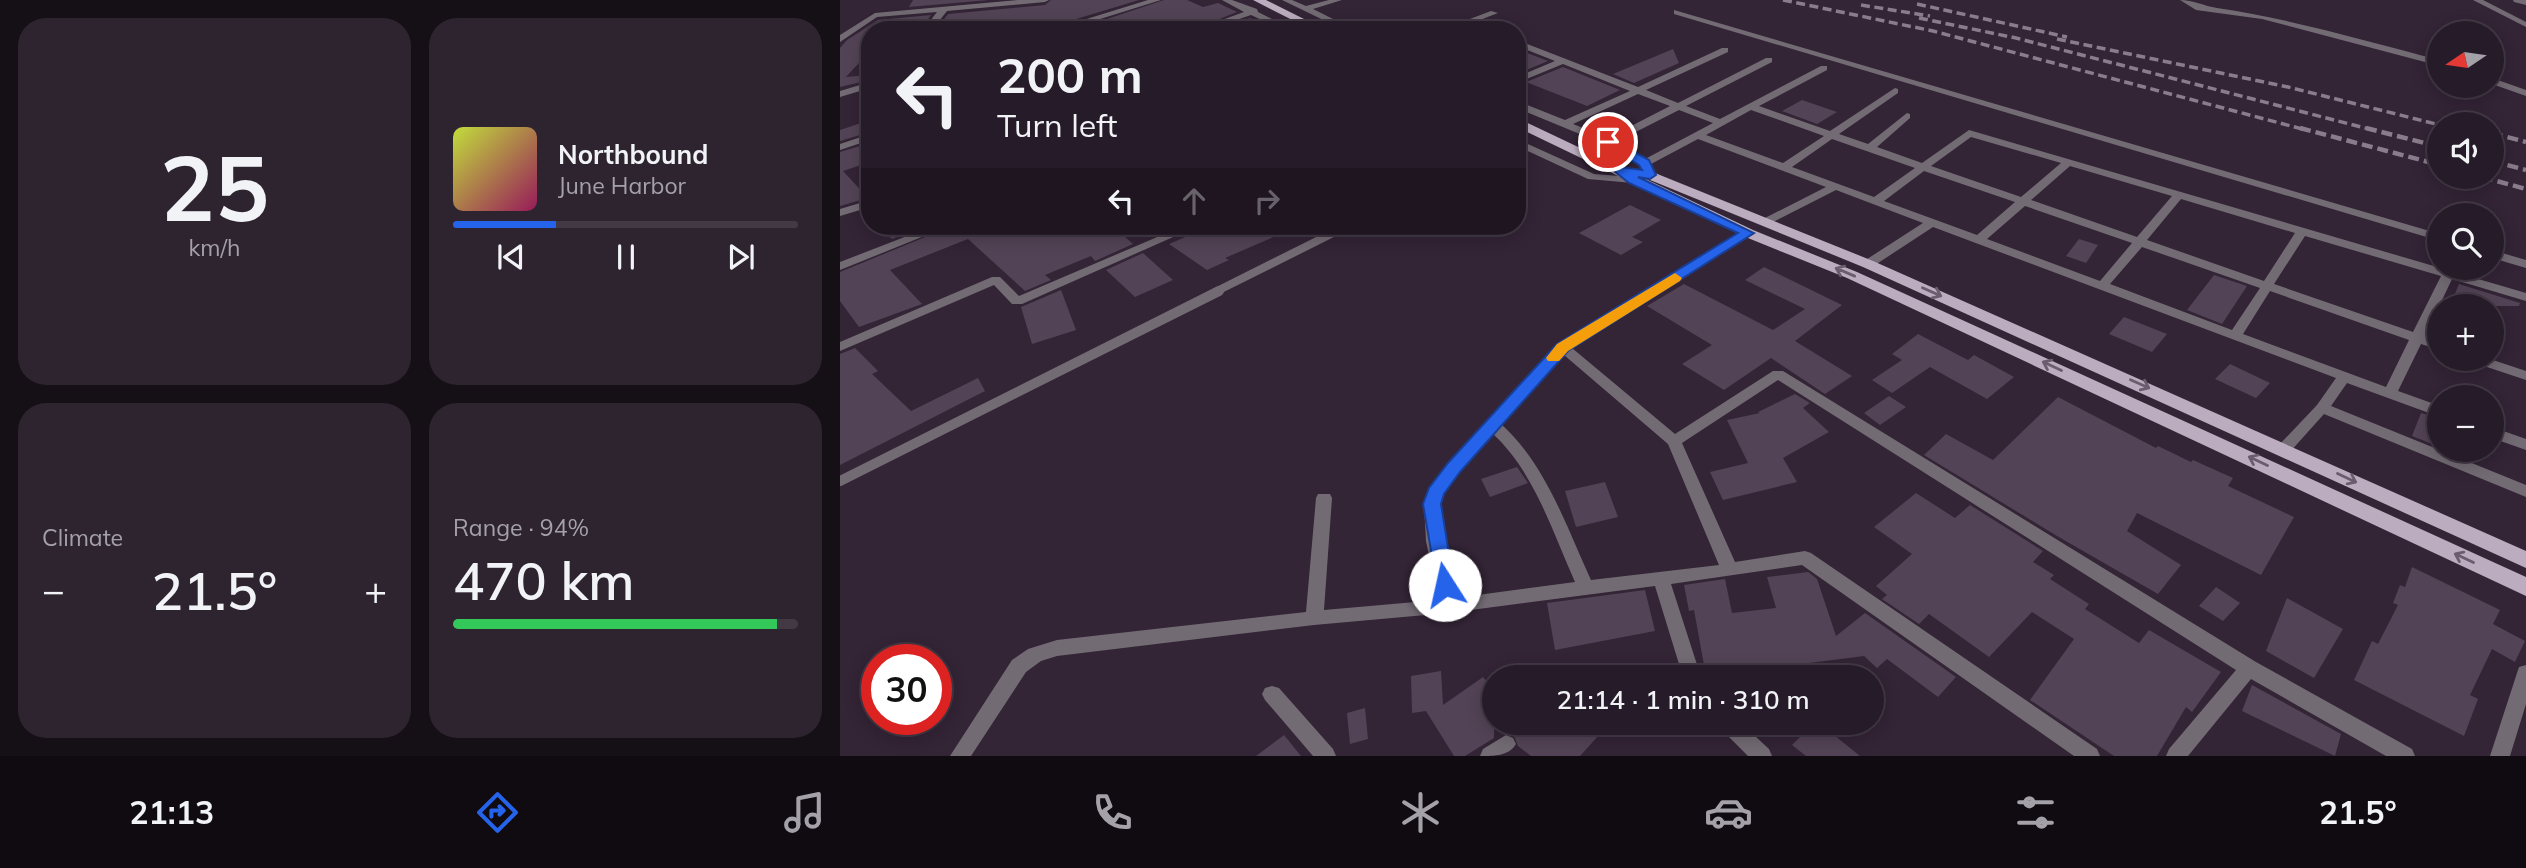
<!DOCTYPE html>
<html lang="en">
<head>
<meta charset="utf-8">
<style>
	body { margin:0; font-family:Mulish,sans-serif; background:#2e2430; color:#f1f3f6; height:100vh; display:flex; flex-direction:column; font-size:26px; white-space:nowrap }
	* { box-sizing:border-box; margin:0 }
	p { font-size:23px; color:#a4a1a8 }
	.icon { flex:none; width:38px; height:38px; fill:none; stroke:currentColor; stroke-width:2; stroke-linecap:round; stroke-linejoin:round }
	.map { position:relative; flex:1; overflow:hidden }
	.side { display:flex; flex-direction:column; gap:18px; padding:18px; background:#150f16; width:840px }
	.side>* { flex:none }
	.banner { position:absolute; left:21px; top:21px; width:665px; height:214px; border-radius:28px; box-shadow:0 4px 18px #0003,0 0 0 2px #423945; background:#261b28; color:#f1f3f6; overflow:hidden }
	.needle { width:46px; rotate:257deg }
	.buttons { position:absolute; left:1587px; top:21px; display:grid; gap:14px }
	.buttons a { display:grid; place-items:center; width:77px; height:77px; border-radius:50%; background:#261b28; box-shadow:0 4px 18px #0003,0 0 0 2px #423945; font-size:35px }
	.speed { position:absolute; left:21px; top:644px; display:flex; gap:14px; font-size:35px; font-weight:700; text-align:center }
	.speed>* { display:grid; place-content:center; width:91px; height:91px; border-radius:50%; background:#261b28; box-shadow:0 4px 18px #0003,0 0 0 2px #423945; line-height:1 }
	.speed .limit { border:10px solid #d22; background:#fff; color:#111 }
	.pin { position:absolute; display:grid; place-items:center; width:60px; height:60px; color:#fff; margin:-30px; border:4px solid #fff; border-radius:50%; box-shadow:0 2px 7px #0007 }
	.me { position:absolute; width:77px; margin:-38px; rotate:350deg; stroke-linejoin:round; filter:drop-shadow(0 0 5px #0008) }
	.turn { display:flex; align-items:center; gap:24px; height:147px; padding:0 21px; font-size:32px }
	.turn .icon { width:91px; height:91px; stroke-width:2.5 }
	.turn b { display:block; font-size:49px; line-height:60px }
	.lanes { display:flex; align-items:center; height:66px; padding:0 21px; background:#0003; justify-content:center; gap:35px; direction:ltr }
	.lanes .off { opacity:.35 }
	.big { font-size:52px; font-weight:600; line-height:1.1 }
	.side .card { flex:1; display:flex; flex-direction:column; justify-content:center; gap:10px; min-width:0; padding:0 24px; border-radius:28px; background:#2e2430 }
	.side .dial { align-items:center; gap:0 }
	.dial b { font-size:91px; line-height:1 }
	.song { display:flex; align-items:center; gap:21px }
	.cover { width:84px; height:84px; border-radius:10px; background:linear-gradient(135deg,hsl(70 70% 55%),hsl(330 70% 35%)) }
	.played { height:7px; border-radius:4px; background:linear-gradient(90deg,#2563eb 30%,#423945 30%) }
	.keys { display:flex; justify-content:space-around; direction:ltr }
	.heat { display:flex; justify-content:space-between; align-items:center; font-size:38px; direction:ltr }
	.charge { height:10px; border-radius:5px; background:linear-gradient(90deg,#34c759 94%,#423945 0) }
	.side .tiles { flex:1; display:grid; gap:18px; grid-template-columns:repeat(2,1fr) }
	.trip { position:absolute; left:642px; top:665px; width:402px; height:70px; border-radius:35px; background:#261b28; box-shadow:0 4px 18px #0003,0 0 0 2px #423945; font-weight:600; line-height:70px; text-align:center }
	.tabs { display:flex; height:112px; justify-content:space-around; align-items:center; background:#0f0b10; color:#a4a1a8 }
	.tabs .icon { width:49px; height:49px }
	.tabs .current { color:#2563eb }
	.tabs b { font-size:32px; color:#f1f3f6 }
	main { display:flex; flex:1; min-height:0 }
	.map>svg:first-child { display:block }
	.building { fill:#534356 }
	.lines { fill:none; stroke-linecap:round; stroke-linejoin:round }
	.lane-far1 { stroke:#736b74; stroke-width:8 }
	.lane { stroke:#736b74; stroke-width:10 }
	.street { fill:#736b74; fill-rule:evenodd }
	.primary { fill:#bcacbf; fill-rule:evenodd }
	.rail-far1 { stroke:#897d8b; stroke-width:3.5; stroke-dasharray:9 4.5; stroke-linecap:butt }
	.rail { stroke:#897d8b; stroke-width:4.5; stroke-dasharray:11 5; stroke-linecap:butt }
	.oneway { stroke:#6b5c6e }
	.route { fill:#2563eb; stroke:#184099; stroke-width:2 }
	.slow { fill:#f59e0b }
</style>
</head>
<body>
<main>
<section class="side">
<div class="tiles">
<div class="card dial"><b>25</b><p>km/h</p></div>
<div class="card">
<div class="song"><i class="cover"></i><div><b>Northbound</b><p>June Harbor</p></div></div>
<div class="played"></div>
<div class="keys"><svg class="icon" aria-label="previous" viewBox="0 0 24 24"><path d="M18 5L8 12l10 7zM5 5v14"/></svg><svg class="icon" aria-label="pause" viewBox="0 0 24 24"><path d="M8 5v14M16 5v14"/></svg><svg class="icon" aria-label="next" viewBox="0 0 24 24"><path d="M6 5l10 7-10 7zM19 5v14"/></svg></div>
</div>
<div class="card"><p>Climate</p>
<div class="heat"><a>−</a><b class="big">21.5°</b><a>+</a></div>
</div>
<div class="card"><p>Range · 94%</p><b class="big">470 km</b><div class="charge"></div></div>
</div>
</section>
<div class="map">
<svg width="1686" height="756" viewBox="0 0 1686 756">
	<rect width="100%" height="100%" fill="#332436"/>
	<path class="building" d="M73 0H149L69 7Z
		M211 0H299L200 30 97 28 108 14 205 5Z
		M324 0H347L363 7 378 3 397 12 352 30H248L243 27Z
		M91 15 81 29 30 30V51L6 77 30 75V80L0 87V48L7 40 38 20Z
		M410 18 433 30H376Z
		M677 49 708 61 677 74Z
		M833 49 839 63 794 83 773 74Z
		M723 67 780 90 747 106 686 82Z
		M962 100 997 112 977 124 942 111Z
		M30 120V132L0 141V130Z
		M30 143V162L3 171 28 198 0 206V152Z
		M790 205 821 220 792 237 803 242 781 255 739 233Z
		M38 226H86L52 239Z
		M112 226H273L293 244 255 261 251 256 205 275 211 280 185 291 128 239 50 270 82 304 19 327 0 301V272Z
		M371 226H459L385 258 389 260 367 270 329 244Z
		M1239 239 1258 245 1246 263 1226 256Z
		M303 253 333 280 295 297 266 270Z
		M924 267 1002 305 955 341 1012 376 985 394 931 358 884 390 842 364 872 345 807 306 844 284 933 330 965 309 905 280Z
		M1374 275 1407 286 1382 324 1347 310Z
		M1619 284 1680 303 1679 306H1610Z
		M221 290 236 330 192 344 181 307Z
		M1284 317 1327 334 1312 352 1269 334Z
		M1078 334 1128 360 1134 355 1174 377 1147 399 1090 367 1052 393 1032 380 1062 360 1052 354Z
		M15 348 38 371 32 374 71 411 138 378 145 391 0 465V354Z
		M1390 364 1430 383 1416 398 1375 379Z
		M955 394 970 403 963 408 989 432 943 458 957 482 883 500 870 472 908 463 887 420 920 413 918 412Z
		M1049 396 1066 407 1040 425 1024 413Z
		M1218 397 1316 448 1318 446 1351 462 1353 460 1393 478 1388 486 1454 517 1421 575 1297 513 1287 531 1341 565 1318 594 1217 536 1084 455 1106 434 1153 460Z
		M1581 413 1600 419V447L1572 436Z
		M677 467 688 483 650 497 641 479Z
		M765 482 778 517 736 527 725 491Z
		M1076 493 1115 518 1130 505 1203 551 1193 562 1214 575 1210 579 1249 604 1245 609 1299 643 1309 630 1381 672 1352 712 1346 707 1317 756H1274L1190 700 1234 639 1192 612 1149 657 1089 614 1079 624 1042 599 1047 595 1036 586 1072 554 1034 527Z
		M1572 567 1660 610 1653 624 1685 641 1675 662 1652 649 1630 695 1638 699 1624 736 1514 680 1532 641 1538 644 1558 605 1553 603 1560 585 1565 587Z
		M968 572 977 579 996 636 1025 613 1116 677 1098 697 1047 659 1037 668 1024 656 866 676 854 610 849 611 844 585 885 579 892 613 936 608 927 577Z
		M1376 587 1400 603 1383 621 1359 606Z
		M805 590 815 631 715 650 707 603Z
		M1447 598 1503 629 1474 678 1426 651Z
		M601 671 603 705 643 677 654 690V723H770L740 756H691L678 746 674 736 663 734 654 728V738L625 756H614L586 711 572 713 571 676Z
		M1412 685 1501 734 1495 756 1402 711Z
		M525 708 528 739 510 744 507 713Z
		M974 723H979L1020 756H966L952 745Z
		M444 735 461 756H416Z"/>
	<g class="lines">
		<path class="lane-far1" d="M375 292 507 226"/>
		<path class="lane" d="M0 481 379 291"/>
		<path class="street" d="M178 0H209L205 2 107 11 92 30H83L97 12 37 17 0 42V35L35 13Z
			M308 0H321L225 30H211Z
			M382 0H392L417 9 418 12 454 30H443L411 15 367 30H354L404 12Z
			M442 0H452L466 6 489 0H502L473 9 515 30H504Z
			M1340 0C1353 0 1364 6 1377 8 1452 19 1526 41 1600 60V66L1422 19 1356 10Z
			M1633 0H1643L1686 22V27Z
			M1673 0H1686V5L1674 2Z
			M834 10 1600 234V241L834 14Z
			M651 11 658 13 614 30H601Z
			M677 40 798 87 882 48H888V52L806 90 838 103 926 58H932V62L846 106 880 119 981 66H987V70L919 106 990 131 1055 88 1058 89V93L999 134 1028 144 1067 113 1070 114V118L1037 147 1082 163 1129 130 1686 293V301L1612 279 1585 336 1600 341V350L1581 344 1558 391 1600 406V417L1507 383 1491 406 1686 485V497L1484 414 1449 453H1439L1436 449 1439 445 1477 405 1496 378 1093 227 1032 267H1024L1022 264 1024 261 1083 223 996 190 931 223H923V219L986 187 858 139 811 164 815 175 810 178 806 177 800 165 764 144 677 108V101L725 120 790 91 723 64 677 83V77L715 61 677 46ZM798 94 830 106 768 138 733 124ZM839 110 873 123 805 159 776 142ZM911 110 984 136 943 163 866 135ZM1131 137 1221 163 1181 197 1091 166ZM992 139 1075 168 1034 197 952 167ZM1230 166 1332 196 1297 237 1191 200ZM1084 171 1175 202 1137 235 1044 201ZM1341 199 1455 233 1424 281 1307 240ZM1185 206 1292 243 1260 281 1147 239ZM1465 236 1601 276 1573 332 1434 284ZM1302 247 1420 288 1392 330 1270 284ZM1430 291 1569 340 1546 387 1403 334Z
			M1652 78 1686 90V96L1652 84Z
			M30 82V88L0 97V91Z
			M30 134V140L0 150V144Z
			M677 139 754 174 793 177 798 180 793 183 748 179 677 146Z
			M30 200V207L0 216V209Z
			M93 226H109L0 270V262Z
			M343 226H358L182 304H172L154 285 0 351V342L152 277H160L179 296Z
			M908 230 914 233 912 235 732 348 835 434 933 371H943L1416 662 1572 749 1575 756H1546L1411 679 1348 756H1326L1329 749 1396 670 938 380 842 443 895 562 965 551 971 553 1257 749 1260 756H1234L962 565 831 584 861 677H843L815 586 608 613 474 625 217 656 201 661 186 672 131 756H110L172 660 188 649 217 640 466 612 476 498 478 494H490L492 498 484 610 598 600 586 541 584 505 592 488 623 447 718 345ZM724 355 828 444 879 565 751 580C726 526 706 464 660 423ZM652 433C694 471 712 531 735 582L615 598C610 573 593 527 601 502 609 476 635 453 652 433Z
			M1652 250 1686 260V268L1652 258Z
			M1630 359H1650L1686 371V380L1632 362Z
			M1652 427 1686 439V450L1652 438Z
			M1686 665V704L1670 756H1650L1677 673 1679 667Z
			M432 686 439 688 493 749 496 756H473L425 700 422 694 425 688Z
			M878 723H901L929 749 932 756H908L881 729Z
			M666 735 673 738 676 744C669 756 655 756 640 756L643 749Z"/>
		<path class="primary" d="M413 0H426L486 30H472Z
			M677 118 913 230 1017 272 1686 577V596L1007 278 903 236 677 127Z
			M815 173 1033 261 1686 551V568L1023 267 810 180V174Z"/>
		<path class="rail-far1" d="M943 0 1093 31 1466 130
			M1077 4 1227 37
			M1021 5 1090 16
			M1079 18 1176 38 1533 130
			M1217 39 1448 87 1600 125"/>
		<path class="rail" d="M1460 128 1600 165
			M1526 128 1600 147
			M1652 133 1686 142
			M1652 161 1686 170
			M1642 177 1686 189"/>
	</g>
	<defs><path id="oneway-shaft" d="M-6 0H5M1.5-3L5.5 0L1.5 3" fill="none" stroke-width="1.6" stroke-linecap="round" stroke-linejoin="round" transform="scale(1.75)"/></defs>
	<g class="oneway">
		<use href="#oneway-shaft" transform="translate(1005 272) rotate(-157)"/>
		<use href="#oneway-shaft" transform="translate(1092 292) rotate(24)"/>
		<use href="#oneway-shaft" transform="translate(1212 366) rotate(-155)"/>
		<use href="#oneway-shaft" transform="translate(1300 384) rotate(24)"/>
		<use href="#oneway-shaft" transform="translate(1418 461) rotate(-155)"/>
		<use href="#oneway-shaft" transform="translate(1507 478) rotate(25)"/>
		<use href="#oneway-shaft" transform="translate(1624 558) rotate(-155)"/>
	</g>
	<path class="route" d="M764 140H772L809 160 816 175 810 179 798 177 914 233 728 351 620 472 604 494 601 504 614 585 612 591 605 593 598 591 583 504 589 488 608 463 717 344 898 233 789 183 774 171 780 167 802 170 799 165 764 145Z"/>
	<path class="slow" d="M835 273 842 278 840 281 728 351 719 361H708L706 358 717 344Z"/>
</svg>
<div class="buttons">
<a><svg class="needle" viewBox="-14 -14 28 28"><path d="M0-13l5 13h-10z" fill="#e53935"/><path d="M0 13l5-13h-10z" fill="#a4a1a8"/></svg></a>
<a><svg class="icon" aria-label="sound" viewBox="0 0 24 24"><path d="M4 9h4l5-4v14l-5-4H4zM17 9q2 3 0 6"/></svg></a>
<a><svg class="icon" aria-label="search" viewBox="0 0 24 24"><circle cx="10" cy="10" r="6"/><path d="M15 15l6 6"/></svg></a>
<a>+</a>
<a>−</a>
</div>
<div class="speed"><div class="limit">30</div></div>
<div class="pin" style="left:768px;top:142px;background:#d93025"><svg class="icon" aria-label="arrive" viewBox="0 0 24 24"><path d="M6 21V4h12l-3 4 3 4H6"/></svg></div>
<svg class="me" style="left:605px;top:585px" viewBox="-20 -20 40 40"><circle r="19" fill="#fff"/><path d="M0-13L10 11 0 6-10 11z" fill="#2563eb"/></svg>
<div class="trip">21:14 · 1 min · 310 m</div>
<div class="banner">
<div class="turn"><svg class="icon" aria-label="left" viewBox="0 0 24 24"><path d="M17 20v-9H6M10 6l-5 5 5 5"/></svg><div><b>200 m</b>Turn left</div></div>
<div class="lanes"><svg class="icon" aria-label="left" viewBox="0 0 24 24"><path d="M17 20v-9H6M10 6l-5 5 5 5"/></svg><svg class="icon off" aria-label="ahead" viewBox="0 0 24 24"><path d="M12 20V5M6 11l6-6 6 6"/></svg><svg class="icon off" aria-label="right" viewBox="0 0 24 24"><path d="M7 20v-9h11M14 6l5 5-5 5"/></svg></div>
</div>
</div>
</main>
<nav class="tabs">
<b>21:13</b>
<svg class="icon current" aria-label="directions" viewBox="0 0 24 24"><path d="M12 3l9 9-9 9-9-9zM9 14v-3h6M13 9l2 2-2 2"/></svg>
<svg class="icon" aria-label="music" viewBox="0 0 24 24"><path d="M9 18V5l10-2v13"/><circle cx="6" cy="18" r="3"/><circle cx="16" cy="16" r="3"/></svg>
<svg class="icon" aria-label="phone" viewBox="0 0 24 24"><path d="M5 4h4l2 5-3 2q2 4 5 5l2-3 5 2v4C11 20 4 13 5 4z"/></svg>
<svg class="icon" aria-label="climate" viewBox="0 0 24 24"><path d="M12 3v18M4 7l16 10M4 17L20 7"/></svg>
<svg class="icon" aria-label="car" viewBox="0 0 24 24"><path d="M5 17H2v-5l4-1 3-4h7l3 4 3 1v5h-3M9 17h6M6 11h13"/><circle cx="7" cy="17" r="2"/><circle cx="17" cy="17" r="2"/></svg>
<svg class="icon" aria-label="filters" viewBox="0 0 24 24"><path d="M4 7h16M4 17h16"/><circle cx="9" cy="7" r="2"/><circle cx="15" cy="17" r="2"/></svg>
<b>21.5°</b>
</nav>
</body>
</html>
